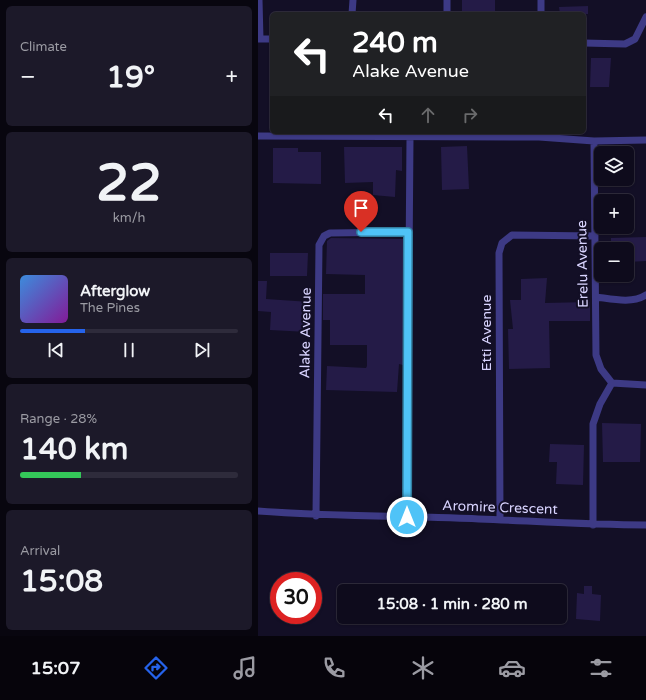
<!DOCTYPE html>
<html lang="en">
<head>
<meta charset="utf-8">
<style>
	body { margin:0; font-family:"Varela Round",sans-serif; background:#1c1929; color:#f1f3f6; height:100vh; display:flex; flex-direction:column; font-size:15px; white-space:nowrap }
	* { box-sizing:border-box; margin:0 }
	p { font-size:13px; color:#9b9ba3 }
	.icon { flex:none; width:22px; height:22px; fill:none; stroke:currentColor; stroke-width:2; stroke-linecap:round; stroke-linejoin:round }
	.map { position:relative; flex:1; overflow:hidden }
	.sheet { display:flex; flex-direction:column; gap:6px; padding:6px; background:#08060f; width:258px }
	.sheet>* { flex:none }
	.top-card { position:absolute; left:12px; top:12px; width:316px; height:122px; border-radius:6px; box-shadow:0 1px 3px #0004,0 0 0 1px #2e2b3b; background:#202124; color:#fff; overflow:hidden }
	.fabs { position:absolute; left:336px; top:146px; display:grid; gap:8px }
	.fabs a { display:grid; place-items:center; width:40px; height:40px; border-radius:6px; background:#0e0b1c; box-shadow:0 1px 3px #0004,0 0 0 1px #2e2b3b; font-size:20px }
	.speed { position:absolute; left:12px; top:572px; display:flex; gap:8px; font-size:20px; font-weight:700; text-align:center }
	.speed>* { display:grid; place-content:center; width:52px; height:52px; border-radius:50%; background:#0e0b1c; box-shadow:0 1px 3px #0004,0 0 0 1px #2e2b3b; line-height:1 }
	.speed .limit { border:6px solid #d22; background:#fff; color:#111 }
	.pin { position:absolute; display:grid; place-items:center; width:34px; height:34px; color:#fff; margin:-41px -17px; border-radius:50% 50% 50% 0; rotate:-45deg; box-shadow:0 0 4px #0007 }
	.pin .icon { rotate:45deg }
	.me { position:absolute; width:44px; margin:-22px; rotate:0deg; stroke-linejoin:round; filter:drop-shadow(0 0 3px #0008) }
	.turn { display:flex; align-items:center; gap:14px; height:84px; padding:0 16px; font-size:18px }
	.turn .icon { width:52px; height:52px; stroke-width:2.5 }
	.turn b { display:block; font-size:28px; line-height:34px }
	.lanes { display:flex; align-items:center; height:38px; padding:0 16px; background:#0003; justify-content:center; gap:20px; direction:ltr }
	.lanes .off { opacity:.35 }
	.big { font-size:30px; font-weight:700; line-height:1.1 }
	.sheet .widget { flex:1; display:flex; flex-direction:column; justify-content:center; gap:6px; min-width:0; padding:0 14px; border-radius:6px; background:#1c1929 }
	.sheet .dial { align-items:center; gap:0 }
	.dial b { font-size:52px; line-height:1 }
	.song { display:flex; align-items:center; gap:12px }
	.cover { width:48px; height:48px; border-radius:6px; background:linear-gradient(135deg,hsl(210 70% 55%),hsl(290 70% 35%)) }
	.played { height:4px; border-radius:2px; background:linear-gradient(90deg,#2563eb 30%,#2e2b3b 30%) }
	.keys { display:flex; justify-content:space-around; direction:ltr }
	.heat { display:flex; justify-content:space-between; align-items:center; font-size:22px; direction:ltr }
	.charge { height:6px; border-radius:3px; background:linear-gradient(90deg,#34c759 28%,#2e2b3b 0) }
	.trip { position:absolute; left:79px; top:584px; width:230px; height:40px; border-radius:6px; background:#0e0b1c; box-shadow:0 1px 3px #0004,0 0 0 1px #2e2b3b; font-weight:700; line-height:40px; text-align:center }
	.tab-bar { display:flex; height:64px; justify-content:space-around; align-items:center; background:#06040b; color:#9b9ba3 }
	.tab-bar .icon { width:28px; height:28px }
	.tab-bar .active { color:#2563eb }
	.tab-bar b { font-size:18px; color:#f1f3f6 }
	main { display:flex; flex:1; min-height:0 }
	.map>svg:first-child { display:block }
	.building { fill:#241b47 }
	.lines { fill:none; stroke-linecap:round; stroke-linejoin:round }
	.minor { stroke:#3d3a85; stroke-width:7 }
	.route-casing { stroke:#337fa1; stroke-width:10 }
	.route { stroke:#4fc3f7; stroke-width:7 }
	.labels { text-anchor:middle; stroke-width:4; stroke-linejoin:round; paint-order:stroke }
	.street-label { font-size:14px; fill:#d9d4ff; stroke:#130f26 }
</style>
</head>
<body>
<main>
<section class="sheet">
<div class="widget"><p>Climate</p>
<div class="heat"><a>−</a><b class="big">19°</b><a>+</a></div>
</div>
<div class="widget dial"><b>22</b><p>km/h</p></div>
<div class="widget">
<div class="song"><i class="cover"></i><div><b>Afterglow</b><p>The Pines</p></div></div>
<div class="played"></div>
<div class="keys"><svg class="icon" aria-label="previous" viewBox="0 0 24 24"><path d="M18 5L8 12l10 7zM5 5v14"/></svg><svg class="icon" aria-label="pause" viewBox="0 0 24 24"><path d="M8 5v14M16 5v14"/></svg><svg class="icon" aria-label="next" viewBox="0 0 24 24"><path d="M6 5l10 7-10 7zM19 5v14"/></svg></div>
</div>
<div class="widget"><p>Range · 28%</p><b class="big">140 km</b><div class="charge"></div></div>
<div class="widget"><p>Arrival</p><b class="big">15:08</b></div>
</section>
<div class="map">
<svg width="388" height="636" viewBox="0 0 388 636">
	<rect width="100%" height="100%" fill="#130f26"/>
	<path class="building" d="M204 0H237V14H204Z
		M330 6V14H302L301 7Z
		M333 58H353L351 87H332Z
		M209 146 211 189 184 190 183 147Z
		M86 147H144V171L138 170 137 197 115 195V182L87 183Z
		M15 148H40V152H63V184L15 183Z
		M388 237V261L369 262V249H353V238Z
		M73 238 145 239V365L141 364 139 392 68 390 69 366 108 368 109 366V345H72V320H65V294H107V275L68 274 69 241Z
		M12 253H50L49 276H12Z
		M289 278 287 303 332 302V321H291L292 368 251 369 250 329H255L252 300H263V279Z
		M0 281H9L8 299 52 302 50 332 12 330 13 312 0 311Z
		M344 423 383 424 382 462H345Z
		M292 444 326 445 325 485 298 484 299 462H291Z
		M143 585H187V591H143Z
		M326 586H334V594L343 595 342 621 318 619 319 593 326 594Z"/>
	<g class="lines">
		<path class="minor" d="M1 0 2 39
			M94 14 95 0
			M189 14V0
			M283 14V0
			M0 39H14
			M326 43 367 44 377 39 388 17
			M0 136 281 137 336 141 388 140
			M336 141 338 355 343 369 354 383
			M338 297C354 299 374 304 388 295
			M354 383 388 385
			M0 511C66 516 131 516 197 518 261 520 324 525 388 525
			M58 516 61 245 66 236 72 233 150 232
			M149 517 152 138
			M242 520 241 253 244 243 254 235 337 236
			M335 525V424L342 404 354 383"/>
	</g>
	<g class="lines">
		<defs>
			<path id="route" d="M103 232H150L149 517"/>
		</defs>
		<use href="#route" class="route-casing"/>
		<use href="#route" class="route"/>
	</g>
	<g class="labels">
		<g class="street-label">
			<text transform="translate(324 264) rotate(-91)" y="5">Erelu Avenue</text>
			<text transform="translate(47 333) rotate(-89)" y="5">Alake Avenue</text>
			<text transform="translate(228 333) rotate(-90)" y="5">Etti Avenue</text>
			<text transform="translate(242 507) rotate(2)" y="5">Aromire Crescent</text>
		</g>
	</g>
</svg>
<div class="fabs">
<a><svg class="icon" aria-label="layers" viewBox="0 0 24 24"><path d="M12 4l9 5-9 5-9-5zM3 14l9 5 9-5"/></svg></a>
<a>+</a>
<a>−</a>
</div>
<div class="speed"><div class="limit">30</div></div>
<div class="pin" style="left:103px;top:232px;background:#d93025"><svg class="icon" aria-label="arrive" viewBox="0 0 24 24"><path d="M6 21V4h12l-3 4 3 4H6"/></svg></div>
<svg class="me" style="left:149px;top:517px" viewBox="-20 -20 40 40"><circle r="17" fill="#4fc3f7" stroke="#fff" stroke-width="3"/><path d="M0-11L8 9 0 5-8 9z" fill="#fff"/></svg>
<div class="trip">15:08 · 1 min · 280 m</div>
<div class="top-card">
<div class="turn"><svg class="icon" aria-label="left" viewBox="0 0 24 24"><path d="M17 20v-9H6M10 6l-5 5 5 5"/></svg><div><b>240 m</b>Alake Avenue</div></div>
<div class="lanes"><svg class="icon" aria-label="left" viewBox="0 0 24 24"><path d="M17 20v-9H6M10 6l-5 5 5 5"/></svg><svg class="icon off" aria-label="ahead" viewBox="0 0 24 24"><path d="M12 20V5M6 11l6-6 6 6"/></svg><svg class="icon off" aria-label="right" viewBox="0 0 24 24"><path d="M7 20v-9h11M14 6l5 5-5 5"/></svg></div>
</div>
</div>
</main>
<nav class="tab-bar">
<b>15:07</b>
<svg class="icon active" aria-label="directions" viewBox="0 0 24 24"><path d="M12 3l9 9-9 9-9-9zM9 14v-3h6M13 9l2 2-2 2"/></svg>
<svg class="icon" aria-label="music" viewBox="0 0 24 24"><path d="M9 18V5l10-2v13"/><circle cx="6" cy="18" r="3"/><circle cx="16" cy="16" r="3"/></svg>
<svg class="icon" aria-label="phone" viewBox="0 0 24 24"><path d="M5 4h4l2 5-3 2q2 4 5 5l2-3 5 2v4C11 20 4 13 5 4z"/></svg>
<svg class="icon" aria-label="climate" viewBox="0 0 24 24"><path d="M12 3v18M4 7l16 10M4 17L20 7"/></svg>
<svg class="icon" aria-label="car" viewBox="0 0 24 24"><path d="M5 17H2v-5l4-1 3-4h7l3 4 3 1v5h-3M9 17h6M6 11h13"/><circle cx="7" cy="17" r="2"/><circle cx="17" cy="17" r="2"/></svg>
<svg class="icon" aria-label="filters" viewBox="0 0 24 24"><path d="M4 7h16M4 17h16"/><circle cx="9" cy="7" r="2"/><circle cx="15" cy="17" r="2"/></svg>
</nav>
</body>
</html>
